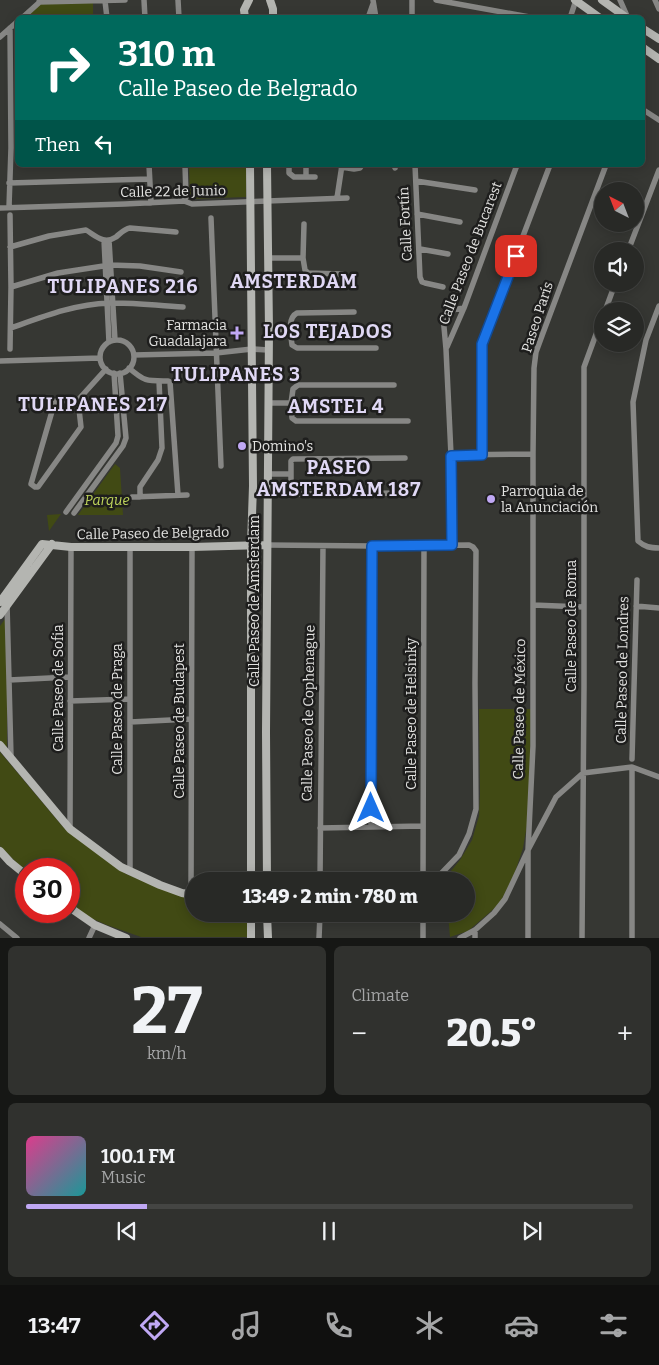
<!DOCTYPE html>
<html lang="en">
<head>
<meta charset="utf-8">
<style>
	body { margin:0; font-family:Bitter,serif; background:#30312e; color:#f1f3f6; height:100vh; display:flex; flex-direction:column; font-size:19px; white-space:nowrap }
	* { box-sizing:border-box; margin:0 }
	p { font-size:16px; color:#a5a6a7 }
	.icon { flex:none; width:28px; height:28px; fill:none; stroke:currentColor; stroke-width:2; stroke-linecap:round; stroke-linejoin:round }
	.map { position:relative; height:938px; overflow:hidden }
	.side { display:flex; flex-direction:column; gap:8px; padding:8px; background:#161715; flex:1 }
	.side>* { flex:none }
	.banner { position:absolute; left:15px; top:15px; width:630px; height:152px; border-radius:8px; box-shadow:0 2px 12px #0003,0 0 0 1px #444543; background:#00695c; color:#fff; overflow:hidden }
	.needle { width:32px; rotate:318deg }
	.buttons { position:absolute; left:594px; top:182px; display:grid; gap:10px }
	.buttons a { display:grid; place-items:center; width:50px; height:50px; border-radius:50%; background:#282926; box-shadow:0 2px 12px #0003,0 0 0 1px #444543; font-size:25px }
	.speed { position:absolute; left:15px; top:858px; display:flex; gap:10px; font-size:25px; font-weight:700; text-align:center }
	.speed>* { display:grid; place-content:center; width:65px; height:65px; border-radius:50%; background:#282926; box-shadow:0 2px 12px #0003,0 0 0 1px #444543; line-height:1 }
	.speed .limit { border:8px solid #d22; background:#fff; color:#111 }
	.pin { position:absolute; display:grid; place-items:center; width:42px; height:42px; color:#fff; margin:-21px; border-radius:10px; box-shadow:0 2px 8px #0006 }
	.me { position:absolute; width:55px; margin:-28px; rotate:0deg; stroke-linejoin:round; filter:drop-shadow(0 0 4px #0008) }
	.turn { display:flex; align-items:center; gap:18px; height:105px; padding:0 20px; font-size:22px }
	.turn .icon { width:65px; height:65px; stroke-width:2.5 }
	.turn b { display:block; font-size:35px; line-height:42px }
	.then { display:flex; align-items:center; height:48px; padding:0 20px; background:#0003; gap:10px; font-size:19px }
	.big { font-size:38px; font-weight:800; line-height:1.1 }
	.side .widget { flex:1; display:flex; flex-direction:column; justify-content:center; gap:8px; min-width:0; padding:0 18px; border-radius:8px; background:#30312e }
	.side .dial { align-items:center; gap:0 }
	.dial b { font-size:65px; line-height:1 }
	.song { display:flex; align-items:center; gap:15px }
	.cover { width:60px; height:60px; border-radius:8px; background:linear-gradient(135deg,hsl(330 70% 55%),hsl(180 70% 35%)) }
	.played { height:5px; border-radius:2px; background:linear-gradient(90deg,#c0a8f4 20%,#444543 20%) }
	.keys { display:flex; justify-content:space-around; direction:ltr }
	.heat { display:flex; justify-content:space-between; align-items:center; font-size:28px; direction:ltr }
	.side .tiles { flex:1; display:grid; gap:8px; grid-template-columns:1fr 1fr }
	.widget:last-child { grid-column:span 2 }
	.trip { position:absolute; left:185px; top:872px; width:290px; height:50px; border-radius:25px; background:#282926; box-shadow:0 2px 12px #0003,0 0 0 1px #444543; font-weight:800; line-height:50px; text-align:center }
	.tab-bar { display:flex; height:80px; justify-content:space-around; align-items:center; background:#10100f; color:#a5a6a7 }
	.tab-bar .icon { width:35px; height:35px }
	.tab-bar .on { color:#c0a8f4 }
	.tab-bar b { font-size:22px; color:#f1f3f6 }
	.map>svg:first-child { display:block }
	.green { fill:#414a14 }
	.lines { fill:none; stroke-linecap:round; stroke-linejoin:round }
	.street { stroke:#878785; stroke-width:5.5 }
	.secondary { stroke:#b4b5b1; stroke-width:8 }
	.route-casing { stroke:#114b97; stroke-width:12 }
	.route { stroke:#1a73e8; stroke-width:9 }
	.poi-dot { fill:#c0a8f4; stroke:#1e1e1d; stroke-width:2 }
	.labels { text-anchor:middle; stroke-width:5; stroke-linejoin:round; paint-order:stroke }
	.street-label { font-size:14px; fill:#e3e3e1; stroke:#1e1e1d }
	.poi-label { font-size:14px; fill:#e3e3e1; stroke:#1e1e1d; text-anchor:start }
	.park-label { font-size:14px; font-style:italic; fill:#bfd55b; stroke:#1e1e1d }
	.district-label { font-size:19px; font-weight:bold; letter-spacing:1px; fill:#e0d8f5; stroke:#1e1e1d }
</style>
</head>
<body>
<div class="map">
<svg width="659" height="938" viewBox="0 0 659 938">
	<rect width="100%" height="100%" fill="#363733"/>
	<path class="green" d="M93 2V17L25 18 41 4Z
		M189 165H246V197L190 199Z
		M115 464 120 468 123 515H78Z
		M61 514 49 531 47 515Z
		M7 616V752L0 743V626Z
		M479 709H531L530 777 527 825 523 848 514 875 500 903 489 913 468 931 450 937 448 914H466V881H446V877L460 860 472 840 479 816 480 793Z
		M0 752 63 827 126 874 188 898H194V914H248V937H141L107 925 84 915 69 905V869H26V872L0 846Z"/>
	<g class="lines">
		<path class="street" d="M144 0 145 18
			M178 0 179 18
			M373 0 376 18
			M436 0 535 18
			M620 0 628 18
			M655 0 659 9
			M105 1 107 18
			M39 2 125 0
			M22 18 42 0
			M368 18 373 4
			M412 18V0
			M570 18 576 0
			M0 37 18 21
			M642 109 659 120
			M149 165 151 203
			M289 165V173L294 177H315
			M394 165 395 168
			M415 165 420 277 422 282 425 283 443 287
			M341 167 354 169 360 168 362 165
			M306 176V165
			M416 181 475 190
			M9 183 149 179
			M337 198 342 165
			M184 201 186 197 185 165
			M9 207 11 148 10 28
			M0 208 125 204 184 201 192 204 347 198
			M417 214 460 222
			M10 215 11 287 10 349
			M211 218 221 466
			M104 240 109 342
			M109 240 115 340
			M10 247 49 236 86 230C96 236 104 245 116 237 121 233 124 229 130 228L176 232
			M420 249 448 254
			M628 251 659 170
			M268 258H303L305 270 308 273 342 274
			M303 258 304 224
			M11 287 58 273 110 265 140 266 181 272
			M659 306 646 340 633 402 638 541C645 547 650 548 659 548
			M605 311 615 284
			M354 312 297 313C287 318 291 335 292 345L297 348H376
			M11 328C42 317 75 304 109 303 133 302 159 306 183 307
			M269 330 290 329
			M100 357a17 17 0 1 1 34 0a17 17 0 1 1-34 0Z
			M447 347 464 308 517 165
			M134 355 216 353 252 349 268 350
			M0 361 100 358
			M129 368C145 382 147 381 168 381L170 382 178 495
			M394 385H298L293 389 291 403 292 418 296 421H408
			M78 400 81 427 38 487H35L31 484 55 401 78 400 106 369
			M268 403H291
			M451 455 533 454
			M481 455 482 344 550 165
			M405 458 293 459 291 461V491L296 494 406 493
			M268 474H291
			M132 497 187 495
			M140 497V487L158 460 162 448 159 381
			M66 512 116 443 118 436 114 373
			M74 513 123 446 126 438 120 373
			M267 545 372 546 469 545 473 547 476 551 475 683 476 809 469 834 459 855 434 881
			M452 545 451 455 446 349 443 316 446 311 464 308
			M7 604 11 757
			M533 605 583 607
			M636 606 659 608
			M9 680 70 677
			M70 701 130 699
			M130 722 191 719
			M632 759 637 580
			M632 767V938
			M371 827 372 546
			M320 828 423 826
			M70 829 71 547
			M130 871V547
			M320 881 323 546
			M423 881 424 546
			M191 895 192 547
			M423 914V938
			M0 924 17 938
			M475 930V938
			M89 938 95 925
			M319 938 320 914
			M460 938 475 930 494 913 505 899 528 850 533 746V454L534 368 536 352 543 333 606 165
			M528 938V850L556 797 583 773 632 767 659 777
			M582 938 584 687V367L602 318"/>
		<path class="secondary" d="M270 0 273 9V18
			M575 0 600 18
			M602 0 627 18
			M245 18 244 10 249 0
			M642 28 659 39
			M642 47 659 59
			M250 165 253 486 251 545V881
			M0 602 42 544 71 547H192L267 545
			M0 615 52 544
			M0 745 70 829 121 867 160 885 182 893 194 895
			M0 851 10 862 26 875
			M267 881 266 732 269 330 267 165
			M69 907 95 925 126 938
			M267 914 268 938
			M251 938V914"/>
	</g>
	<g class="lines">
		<defs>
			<path id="route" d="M371 808 372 546 452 545 451 456 482 455V344L516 256"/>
		</defs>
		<use href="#route" class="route-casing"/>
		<use href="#route" class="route"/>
	</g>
	<g class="poi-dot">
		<path d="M234.5 325.5h5v5h5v5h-5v5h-5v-5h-5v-5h5z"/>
		<circle cx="242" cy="446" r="5"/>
		<circle cx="491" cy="499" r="5"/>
	</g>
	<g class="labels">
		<g class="street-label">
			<text transform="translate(173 191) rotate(-1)" y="5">Calle 22 de Junio</text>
			<text transform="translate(405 224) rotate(-93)" y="5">Calle Fortín</text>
			<text transform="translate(470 253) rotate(-69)" y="5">Calle Paseo de Bucarest</text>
			<text transform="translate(537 317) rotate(-72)" y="5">Paseo París</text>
			<text transform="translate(153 533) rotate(-1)" y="5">Calle Paseo de Belgrado</text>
			<text transform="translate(254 601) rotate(-90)" y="5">Calle Paseo de Amsterdam</text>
			<text transform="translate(571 626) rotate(-90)" y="5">Calle Paseo de Roma</text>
			<text transform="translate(622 670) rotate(-89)" y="5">Calle Paseo de Londres</text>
			<text transform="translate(58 688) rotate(-90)" y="5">Calle Paseo de Sofia</text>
			<text transform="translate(117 709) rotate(-90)" y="5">Calle Paseo de Praga</text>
			<text transform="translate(519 709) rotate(-89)" y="5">Calle Paseo de México</text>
			<text transform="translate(308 713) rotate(-89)" y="5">Calle Paseo de Cophenague</text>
			<text transform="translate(411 714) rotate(-90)" y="5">Calle Paseo de Helsinky</text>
			<text transform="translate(179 721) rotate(-90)" y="5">Calle Paseo de Budapest</text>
		</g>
		<g class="poi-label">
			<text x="227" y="330" text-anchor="end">Farmacia<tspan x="227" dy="16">Guadalajara</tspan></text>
			<text x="252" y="451">Domino's</text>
			<text x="501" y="496">Parroquia de<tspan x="501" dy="16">la Anunciación</tspan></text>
		</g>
		<g class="park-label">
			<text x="107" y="505">Parque</text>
		</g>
		<g class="district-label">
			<text x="294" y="288">AMSTERDAM</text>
			<text x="123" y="293">TULIPANES 216</text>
			<text x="328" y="338">LOS TEJADOS</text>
			<text x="236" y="381">TULIPANES 3</text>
			<text x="93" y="411">TULIPANES 217</text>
			<text x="336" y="413">AMSTEL 4</text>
			<text x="339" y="474">PASEO<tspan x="339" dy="22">AMSTERDAM 187</tspan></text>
		</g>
	</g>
</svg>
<div class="buttons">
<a><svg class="needle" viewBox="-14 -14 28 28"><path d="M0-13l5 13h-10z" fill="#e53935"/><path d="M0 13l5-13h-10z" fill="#a5a6a7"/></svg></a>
<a><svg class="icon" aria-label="sound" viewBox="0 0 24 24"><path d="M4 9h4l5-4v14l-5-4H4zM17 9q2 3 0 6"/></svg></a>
<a><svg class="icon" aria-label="layers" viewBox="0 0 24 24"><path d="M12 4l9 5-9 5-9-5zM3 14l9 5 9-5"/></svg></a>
</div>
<div class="speed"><div class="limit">30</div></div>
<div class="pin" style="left:516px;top:256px;background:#d93025"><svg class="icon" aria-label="arrive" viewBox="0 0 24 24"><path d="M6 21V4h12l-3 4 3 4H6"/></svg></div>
<svg class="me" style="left:371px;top:808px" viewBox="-20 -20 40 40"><path d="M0-17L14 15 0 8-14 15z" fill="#1a73e8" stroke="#fff" stroke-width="4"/></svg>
<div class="trip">13:49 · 2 min · 780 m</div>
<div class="banner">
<div class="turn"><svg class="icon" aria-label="right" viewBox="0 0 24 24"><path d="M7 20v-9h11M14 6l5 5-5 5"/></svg><div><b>310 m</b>Calle Paseo de Belgrado</div></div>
<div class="then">Then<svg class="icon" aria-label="left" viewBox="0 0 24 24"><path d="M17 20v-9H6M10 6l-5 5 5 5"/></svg></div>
</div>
</div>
<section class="side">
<div class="tiles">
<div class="widget dial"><b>27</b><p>km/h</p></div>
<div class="widget"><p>Climate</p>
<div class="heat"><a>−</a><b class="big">20.5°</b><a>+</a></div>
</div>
<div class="widget">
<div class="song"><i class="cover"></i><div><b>100.1 FM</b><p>Music</p></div></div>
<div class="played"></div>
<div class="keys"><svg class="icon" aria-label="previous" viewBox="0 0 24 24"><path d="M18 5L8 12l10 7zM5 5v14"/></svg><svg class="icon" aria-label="pause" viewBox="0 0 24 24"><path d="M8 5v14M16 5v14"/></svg><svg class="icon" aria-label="next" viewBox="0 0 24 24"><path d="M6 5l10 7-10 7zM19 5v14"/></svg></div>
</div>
</div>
</section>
<nav class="tab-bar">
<b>13:47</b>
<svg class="icon on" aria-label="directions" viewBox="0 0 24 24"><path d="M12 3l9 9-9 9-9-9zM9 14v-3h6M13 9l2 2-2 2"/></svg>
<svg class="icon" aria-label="music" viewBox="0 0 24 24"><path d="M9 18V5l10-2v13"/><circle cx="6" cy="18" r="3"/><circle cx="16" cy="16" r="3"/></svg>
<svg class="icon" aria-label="phone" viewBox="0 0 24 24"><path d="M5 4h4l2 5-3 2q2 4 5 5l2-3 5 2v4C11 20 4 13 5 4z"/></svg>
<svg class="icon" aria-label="climate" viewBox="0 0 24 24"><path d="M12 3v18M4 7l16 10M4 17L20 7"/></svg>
<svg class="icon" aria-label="car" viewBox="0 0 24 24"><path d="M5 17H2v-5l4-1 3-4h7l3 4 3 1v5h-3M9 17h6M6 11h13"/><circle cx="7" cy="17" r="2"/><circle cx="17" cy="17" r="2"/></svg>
<svg class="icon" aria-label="filters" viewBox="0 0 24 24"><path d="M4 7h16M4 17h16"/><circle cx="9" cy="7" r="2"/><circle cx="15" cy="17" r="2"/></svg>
</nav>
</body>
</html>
